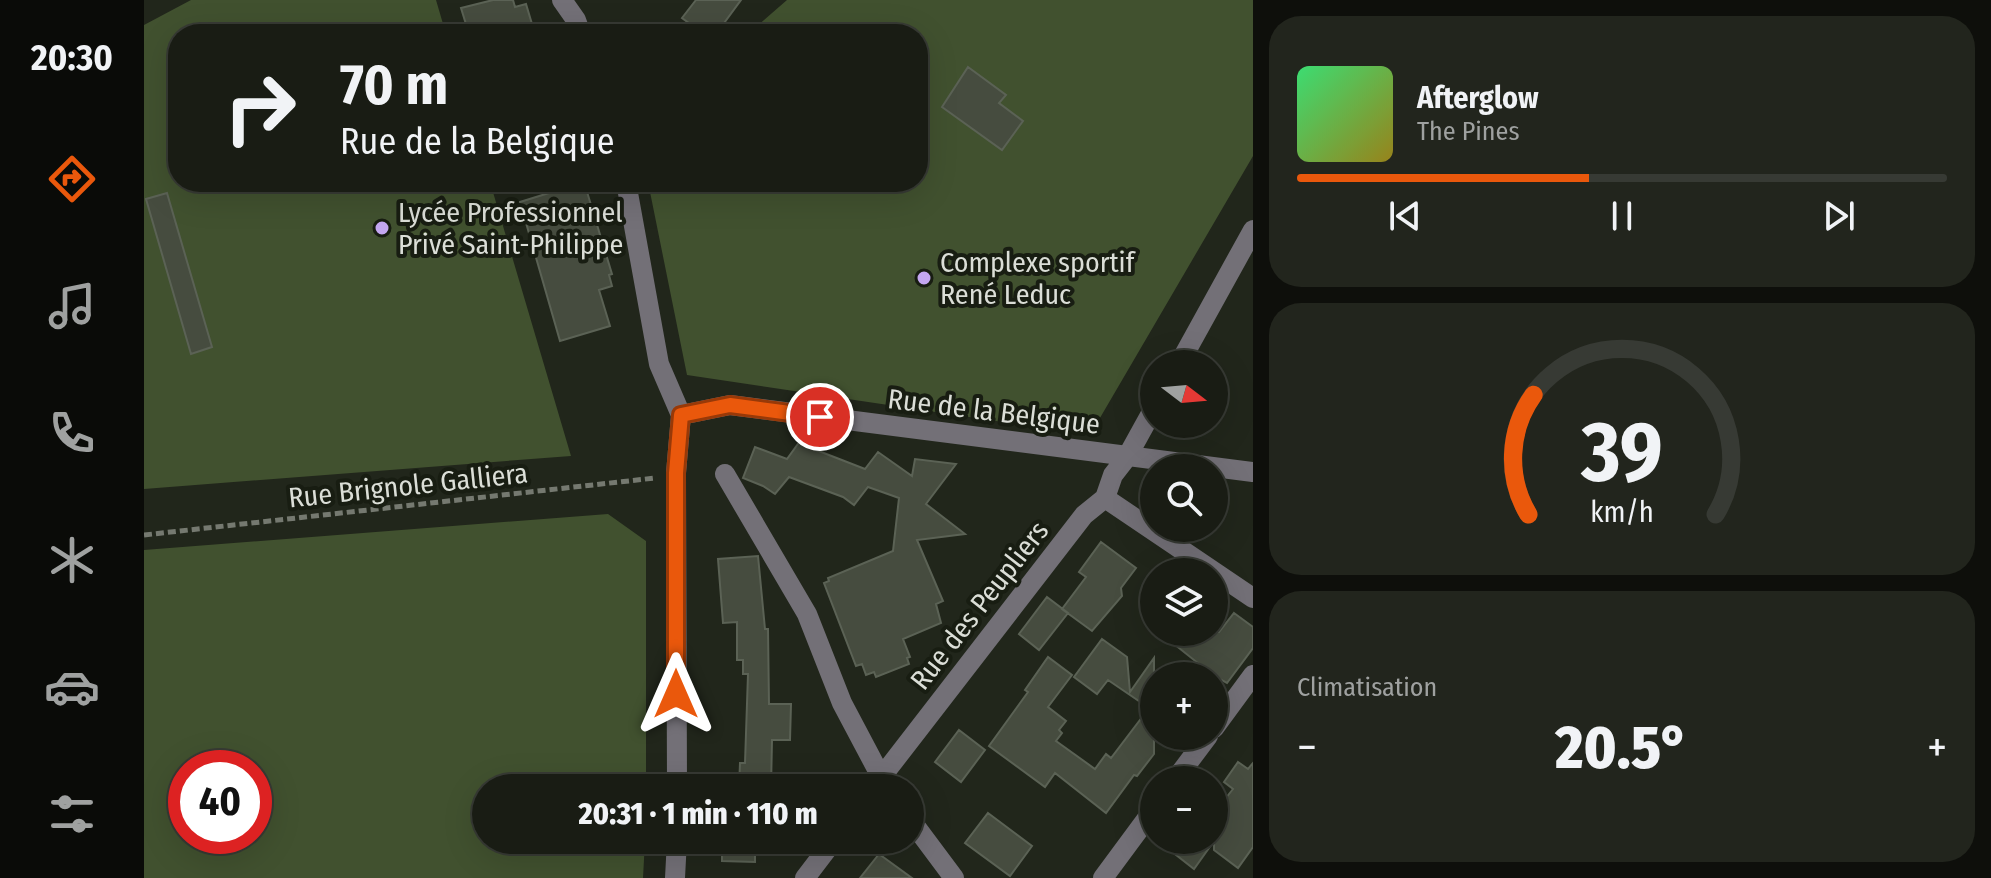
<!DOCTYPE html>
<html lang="fr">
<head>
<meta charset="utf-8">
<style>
	body { margin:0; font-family:"Fira Sans Condensed",sans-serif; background:#22251d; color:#f1f3f6; height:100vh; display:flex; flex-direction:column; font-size:30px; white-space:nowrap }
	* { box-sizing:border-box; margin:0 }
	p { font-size:26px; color:#9fa1a0 }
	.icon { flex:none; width:44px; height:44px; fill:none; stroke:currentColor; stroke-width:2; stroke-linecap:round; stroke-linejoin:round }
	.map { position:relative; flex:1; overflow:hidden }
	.side { display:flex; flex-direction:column; gap:16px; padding:16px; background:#0e0f0b; width:738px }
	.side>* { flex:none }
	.guide { position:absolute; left:24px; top:24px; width:760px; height:168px; border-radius:32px; box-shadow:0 8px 32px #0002,0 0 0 2px #373a34; background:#191c14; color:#f1f3f6; overflow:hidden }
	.needle { width:52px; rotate:106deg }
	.fabs { position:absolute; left:996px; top:350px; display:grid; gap:16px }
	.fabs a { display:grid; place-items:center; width:88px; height:88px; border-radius:50%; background:#191c14; box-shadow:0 8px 32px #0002,0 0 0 2px #373a34; font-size:40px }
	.speed { position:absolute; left:24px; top:750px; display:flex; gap:16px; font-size:40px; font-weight:700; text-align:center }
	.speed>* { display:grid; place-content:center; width:104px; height:104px; border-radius:50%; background:#191c14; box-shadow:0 8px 32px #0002,0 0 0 2px #373a34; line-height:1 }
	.speed .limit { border:12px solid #d22; background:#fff; color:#111 }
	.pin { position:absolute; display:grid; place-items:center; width:68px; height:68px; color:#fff; margin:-34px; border:4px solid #fff; border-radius:50%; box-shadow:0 2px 8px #0007 }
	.me { position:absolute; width:88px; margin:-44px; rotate:0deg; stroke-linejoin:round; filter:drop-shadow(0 0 6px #0008) }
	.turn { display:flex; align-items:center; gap:28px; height:168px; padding:0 40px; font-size:36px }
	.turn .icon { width:104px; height:104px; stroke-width:2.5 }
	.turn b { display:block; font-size:56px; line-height:68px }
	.big { font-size:60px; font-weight:800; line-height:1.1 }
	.side .tile { flex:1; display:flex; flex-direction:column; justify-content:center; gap:12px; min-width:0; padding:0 28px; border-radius:32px; background:#22251d }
	.side .dial { align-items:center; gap:0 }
	.dial svg { height:208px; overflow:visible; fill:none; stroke:#373a34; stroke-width:7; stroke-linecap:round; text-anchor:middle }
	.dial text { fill:#f1f3f6; stroke:none }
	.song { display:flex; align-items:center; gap:24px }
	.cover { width:96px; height:96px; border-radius:12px; background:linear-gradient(135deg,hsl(140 70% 55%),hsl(50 70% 35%)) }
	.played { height:8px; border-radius:4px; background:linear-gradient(90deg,#ea580c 45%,#373a34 45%) }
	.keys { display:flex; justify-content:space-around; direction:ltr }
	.heat { display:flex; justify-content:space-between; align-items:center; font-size:44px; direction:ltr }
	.trip { position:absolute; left:328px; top:774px; width:452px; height:80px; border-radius:40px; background:#191c14; box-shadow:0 8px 32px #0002,0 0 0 2px #373a34; font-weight:800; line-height:80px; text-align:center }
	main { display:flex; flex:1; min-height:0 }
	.dock { display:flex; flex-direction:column; width:144px; justify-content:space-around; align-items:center; background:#0a0b08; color:#9fa1a0 }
	.dock .icon { width:56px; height:56px }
	.dock .on { color:#ea580c }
	.dock b { font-size:36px; color:#f1f3f6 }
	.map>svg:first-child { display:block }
	.green { fill:#41512f; fill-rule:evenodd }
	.building { fill:#464c3f; stroke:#5b6255; stroke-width:2 }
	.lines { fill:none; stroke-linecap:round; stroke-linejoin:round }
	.path { stroke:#757970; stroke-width:5; stroke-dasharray:8 4; stroke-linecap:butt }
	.minor { stroke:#737077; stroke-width:20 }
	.route-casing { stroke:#983908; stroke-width:20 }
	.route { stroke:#ea580c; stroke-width:14 }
	.poi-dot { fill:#c4a7f1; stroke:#181d12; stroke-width:3 }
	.labels { text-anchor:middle; stroke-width:8; stroke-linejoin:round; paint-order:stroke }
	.poi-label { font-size:28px; fill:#dbded7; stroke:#181d12; text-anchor:start }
	.street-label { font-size:28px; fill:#dbded7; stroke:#181d12 }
</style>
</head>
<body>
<main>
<nav class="dock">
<b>20:30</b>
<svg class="icon on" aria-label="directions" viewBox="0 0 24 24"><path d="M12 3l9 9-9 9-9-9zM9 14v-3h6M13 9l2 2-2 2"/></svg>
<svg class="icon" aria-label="music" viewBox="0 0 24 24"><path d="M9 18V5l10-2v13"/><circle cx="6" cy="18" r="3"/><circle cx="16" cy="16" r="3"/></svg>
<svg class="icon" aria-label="phone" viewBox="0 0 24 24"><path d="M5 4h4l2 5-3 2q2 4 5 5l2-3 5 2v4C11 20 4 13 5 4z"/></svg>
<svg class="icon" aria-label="climate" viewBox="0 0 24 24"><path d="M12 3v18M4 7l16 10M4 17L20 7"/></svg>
<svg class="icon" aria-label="car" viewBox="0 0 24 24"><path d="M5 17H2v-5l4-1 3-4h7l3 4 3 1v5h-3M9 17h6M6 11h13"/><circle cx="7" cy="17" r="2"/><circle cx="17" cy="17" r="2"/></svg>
<svg class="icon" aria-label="filters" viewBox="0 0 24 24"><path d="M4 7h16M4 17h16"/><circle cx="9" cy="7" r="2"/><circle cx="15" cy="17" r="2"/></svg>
</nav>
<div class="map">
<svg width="1109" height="878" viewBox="0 0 1109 878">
	<rect width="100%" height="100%" fill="#21261b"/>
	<path class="green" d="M47 0H292L302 34H34V182H346L427 456 0 489V25Z
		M643 0H1109V156L946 435 543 375 504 182H774V34H604Z
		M464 514 502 541V788H342V840H501L499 878H0V550ZM42 768H110V836H42Z"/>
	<path class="building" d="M349 0H369L371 7 382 4 391 34H325L317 8Z
		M552 0H597L572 34H560L538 18Z
		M824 67 862 95 855 103 879 121 858 150 798 107Z
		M431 182H440L468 274 465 275 468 286 455 290 466 326 416 341 376 202 421 188 420 185Z
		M23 193 68 347 47 354 2 199Z
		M656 441 667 448 721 469 734 452 768 476 771 459 812 464 782 504 821 534 773 540 799 601 792 604 797 623 759 639 766 657 763 658 765 664 732 677 730 672 722 675 718 664 712 666 680 583 685 581 684 578 749 551 755 498 724 487 710 505 699 497 645 477 631 494 619 486 599 478 611 447 643 459Z
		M957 542 992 568 977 588 978 596 948 631 918 609 942 577 935 572Z
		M614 556 621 629H624L625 704H647L646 740H628L627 788H595L596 763H601L604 674H599V660H593V622L579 623 574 559Z
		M903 597 924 613 895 650 875 634Z
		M1090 613 1109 627V648L1083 683 1070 676 1015 632H1075Z
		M958 639 983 657 986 692 1010 658V754L993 776 990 775 962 813 911 773 901 787 845 746 884 692 881 690 904 657 928 675 904 707 922 721 915 730 918 733 912 741 951 769 962 754 967 758 1005 708 964 680 953 694 930 677Z
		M815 730 841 750 817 782 791 762Z
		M1094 762 1104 769 1109 763V847L1094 868 1070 850V841L1050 869 1013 840H1070V813L1089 789 1080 782Z
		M844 813 888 846 866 876 821 843Z
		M578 840H611V862L578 861Z
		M735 854 768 878H716Z"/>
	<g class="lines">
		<path class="path" d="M0 535 511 478"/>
		<path class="minor" d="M418 0 432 20 437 34
			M482 182 515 364 537 415 532 473 533 788
			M1035 364 1109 230
			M537 415 586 405 1109 472
			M581 474 663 614 698 703 743 788
			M961 498 1109 598
			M1070 728 1109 675
			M1031 780 1064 736
			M729 788 940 515 961 498 969 475 983 457 1010 408
			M766 819 810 878
			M531 878 533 840
			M661 878 690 840
			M959 878 1010 809"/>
	</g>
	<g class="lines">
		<defs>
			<path id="route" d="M532 694V473L537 415 586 405 676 417"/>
		</defs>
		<use href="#route" class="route-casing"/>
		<use href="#route" class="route"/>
	</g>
	<g class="poi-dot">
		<circle cx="238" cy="228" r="8"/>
		<circle cx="780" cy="278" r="8"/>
	</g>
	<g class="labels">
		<g class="poi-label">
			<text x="254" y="222">Lycée Professionnel<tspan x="254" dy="32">Privé Saint-Philippe</tspan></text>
			<text x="796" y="272">Complexe sportif<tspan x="796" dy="32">René Leduc</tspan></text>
		</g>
		<g class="street-label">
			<text transform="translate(850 411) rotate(7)" y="10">Rue de la Belgique</text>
			<text transform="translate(264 485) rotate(-6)" y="10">Rue Brignole Galliera</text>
			<text transform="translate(835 605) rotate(-52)" y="10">Rue des Peupliers</text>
		</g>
	</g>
</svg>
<div class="fabs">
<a><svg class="needle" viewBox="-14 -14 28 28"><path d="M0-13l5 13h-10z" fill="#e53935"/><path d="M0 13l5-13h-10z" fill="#9fa1a0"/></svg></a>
<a><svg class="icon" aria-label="search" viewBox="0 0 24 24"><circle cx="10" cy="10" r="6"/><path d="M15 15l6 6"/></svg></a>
<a><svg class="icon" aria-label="layers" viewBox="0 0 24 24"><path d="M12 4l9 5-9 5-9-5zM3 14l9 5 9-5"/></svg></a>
<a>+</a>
<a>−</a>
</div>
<div class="speed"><div class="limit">40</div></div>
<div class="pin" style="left:676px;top:417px;background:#d93025"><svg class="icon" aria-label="arrive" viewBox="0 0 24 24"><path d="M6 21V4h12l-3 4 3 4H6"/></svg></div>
<svg class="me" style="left:532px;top:694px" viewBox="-20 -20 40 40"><path d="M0-17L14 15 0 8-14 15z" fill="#ea580c" stroke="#fff" stroke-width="4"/></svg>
<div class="trip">20:31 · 1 min · 110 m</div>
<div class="guide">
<div class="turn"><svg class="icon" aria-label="right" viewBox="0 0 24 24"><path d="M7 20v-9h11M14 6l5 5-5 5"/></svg><div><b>70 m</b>Rue de la Belgique</div></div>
</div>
</div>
<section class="side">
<div class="tile">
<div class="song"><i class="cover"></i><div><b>Afterglow</b><p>The Pines</p></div></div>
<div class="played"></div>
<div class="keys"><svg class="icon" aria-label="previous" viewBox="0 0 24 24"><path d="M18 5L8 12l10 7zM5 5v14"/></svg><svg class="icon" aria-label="pause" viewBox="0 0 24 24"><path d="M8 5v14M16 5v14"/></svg><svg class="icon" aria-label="next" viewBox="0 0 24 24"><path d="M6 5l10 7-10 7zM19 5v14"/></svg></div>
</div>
<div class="tile dial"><svg viewBox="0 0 100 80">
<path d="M14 69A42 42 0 1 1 86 69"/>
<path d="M14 69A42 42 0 0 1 16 23" stroke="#ea580c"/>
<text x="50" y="56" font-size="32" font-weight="700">39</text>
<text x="50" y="72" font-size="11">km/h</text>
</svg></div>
<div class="tile"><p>Climatisation</p>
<div class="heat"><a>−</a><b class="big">20.5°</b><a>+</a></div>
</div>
</section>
</main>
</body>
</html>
